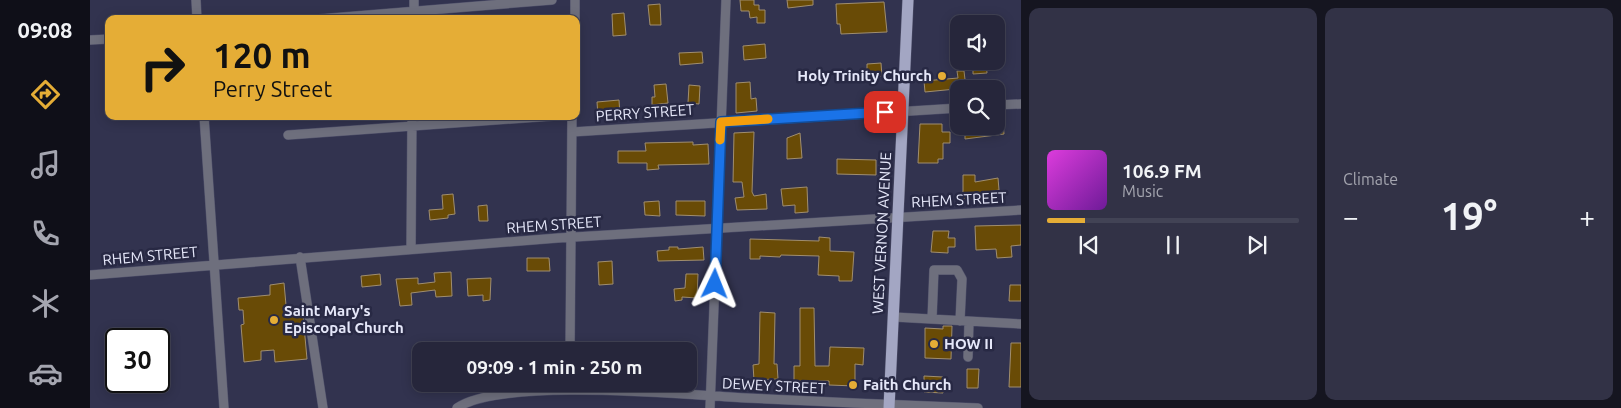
<!DOCTYPE html>
<html lang="en">
<head>
<meta charset="utf-8">
<style>
	body { margin:0; font-family:Ubuntu,sans-serif; background:#323246; color:#f1f3f6; height:100vh; display:flex; flex-direction:column; font-size:19px; white-space:nowrap }
	* { box-sizing:border-box; margin:0 }
	p { font-size:16px; color:#a4a5af }
	.icon { flex:none; width:28px; height:28px; fill:none; stroke:currentColor; stroke-width:2; stroke-linecap:round; stroke-linejoin:round }
	.map { position:relative; flex:1; overflow:hidden }
	.panel { display:flex; flex-direction:column; gap:8px; padding:8px; background:#151520; width:600px }
	.panel>* { flex:none }
	.top-card { position:absolute; left:15px; top:15px; width:475px; height:105px; border-radius:10px; box-shadow:0 2px 12px #0003,0 0 0 1px #424355; background:#e5ad36; color:#111; overflow:hidden }
	.buttons { position:absolute; left:860px; top:15px; display:grid; gap:10px }
	.buttons a { display:grid; place-items:center; width:55px; height:55px; border-radius:10px; background:#26263b; box-shadow:0 2px 12px #0003,0 0 0 1px #424355; font-size:25px }
	.speed { position:absolute; left:15px; top:328px; display:flex; gap:10px; font-size:25px; font-weight:700; text-align:center }
	.speed>* { display:grid; place-content:center; width:65px; height:65px; border-radius:50%; background:#26263b; box-shadow:0 2px 12px #0003,0 0 0 1px #424355; line-height:1 }
	.speed .limit { border:2px solid #111; border-radius:8px; background:#fff; color:#111 }
	.pin { position:absolute; display:grid; place-items:center; width:42px; height:42px; color:#fff; margin:-21px; border-radius:10px; box-shadow:0 2px 8px #0006 }
	.me { position:absolute; width:55px; margin:-28px; rotate:2deg; stroke-linejoin:round; filter:drop-shadow(0 0 4px #0008) }
	.turn { display:flex; align-items:center; gap:18px; height:105px; padding:0 25px; font-size:22px }
	.turn .icon { width:65px; height:65px; stroke-width:2.5 }
	.turn b { display:block; font-size:35px; line-height:42px }
	.big { font-size:38px; font-weight:600; line-height:1.1 }
	.panel .card { flex:1; display:flex; flex-direction:column; justify-content:center; gap:8px; min-width:0; padding:0 18px; border-radius:10px; background:#323246 }
	.song { display:flex; align-items:center; gap:15px }
	.cover { width:60px; height:60px; border-radius:8px; background:linear-gradient(135deg,hsl(300 70% 55%),hsl(280 70% 35%)) }
	.played { height:5px; border-radius:2px; background:linear-gradient(90deg,#e5ad36 15%,#424355 15%) }
	.keys { display:flex; justify-content:space-around; direction:ltr }
	.heat { display:flex; justify-content:space-between; align-items:center; font-size:28px; direction:ltr }
	.panel .tiles { flex:1; display:grid; gap:8px; grid-template-columns:repeat(2,1fr) }
	.trip { position:absolute; left:322px; top:342px; width:285px; height:50px; border-radius:10px; background:#26263b; box-shadow:0 2px 12px #0003,0 0 0 1px #424355; font-weight:600; line-height:50px; text-align:center }
	main { display:flex; flex:1; min-height:0 }
	.dock { display:flex; flex-direction:column; width:90px; justify-content:space-around; align-items:center; background:#0f0f18; color:#a4a5af }
	.dock .icon { width:35px; height:35px }
	.dock .current { color:#e5ad36 }
	.dock b { font-size:22px; color:#f1f3f6 }
	.map>svg:first-child { display:block }
	.building { fill:#694b06; stroke:#a08e6f }
	.lines { fill:none; stroke-linecap:round; stroke-linejoin:round }
	.minor-casing { stroke:#4f506a; stroke-width:10 }
	.major-casing { stroke:#4f506a; stroke-width:12 }
	.minor { stroke:#6e6f7d; stroke-width:9 }
	.major { stroke:#a3a6c3; stroke-width:11 }
	.route-casing { stroke:#114b97; stroke-width:12 }
	.route { stroke:#1a73e8; stroke-width:9 }
	.slow { stroke:#f59e0b; stroke-width:9 }
	.poi-dot { fill:#e5ad36; stroke:#282944; stroke-width:2 }
	.labels { text-anchor:middle; stroke-width:5; stroke-linejoin:round; paint-order:stroke }
	.poi-label { font-size:15px; font-weight:bold; fill:#e5e7f9; stroke:#282944; text-anchor:start }
	.street-label { font-size:15px; fill:#e5e7f9; stroke:#282944 }
</style>
</head>
<body>
<main>
<nav class="dock">
<b>09:08</b>
<svg class="icon current" aria-label="directions" viewBox="0 0 24 24"><path d="M12 3l9 9-9 9-9-9zM9 14v-3h6M13 9l2 2-2 2"/></svg>
<svg class="icon" aria-label="music" viewBox="0 0 24 24"><path d="M9 18V5l10-2v13"/><circle cx="6" cy="18" r="3"/><circle cx="16" cy="16" r="3"/></svg>
<svg class="icon" aria-label="phone" viewBox="0 0 24 24"><path d="M5 4h4l2 5-3 2q2 4 5 5l2-3 5 2v4C11 20 4 13 5 4z"/></svg>
<svg class="icon" aria-label="climate" viewBox="0 0 24 24"><path d="M12 3v18M4 7l16 10M4 17L20 7"/></svg>
<svg class="icon" aria-label="car" viewBox="0 0 24 24"><path d="M5 17H2v-5l4-1 3-4h7l3 4 3 1v5h-3M9 17h6M6 11h13"/><circle cx="7" cy="17" r="2"/><circle cx="17" cy="17" r="2"/></svg>
</nav>
<div class="map">
<svg width="931" height="408" viewBox="0 0 931 408">
	<rect width="100%" height="100%" fill="#32334f"/>
	<path class="building" d="M650 0H664V5H669V10H675V23H667V17L660 18 659 11H651Z
		M697 0H723V5L698 8Z
		M794 2 797 32 751 34 750 24H747L746 4Z
		M570 4 571 25H560L558 5Z
		M534 13 536 35 523 36 522 14Z
		M675 44 676 58 654 60 653 46Z
		M612 52 613 63 590 65 589 53Z
		M883 61H896L897 73 883 74Z
		M791 63 792 76 777 77V64Z
		M867 71H874L876 88 835 92 834 81 868 78Z
		M660 82 661 99 666 98 667 111 646 113V83Z
		M576 84 578 103 562 105V97H565L564 85Z
		M599 85 610 86 609 104 598 103Z
		M529 100 530 115 508 116 507 102Z
		M906 111H912L914 134 875 139V126H906Z
		M830 124H852V132H860V143H853V159H848V163H828Z
		M664 132 662 192 664 196 676 194 677 209 647 210 645 198 654 197 652 182H643L644 133Z
		M710 133 712 158 697 159V138Z
		M603 142V145L618 144 619 164 568 165 569 169 557 170V163H528V151H556L555 143Z
		M747 159 786 160V175L747 174Z
		M873 175H885V182L908 178 909 190 885 194V199H873Z
		M717 187 718 212 705 213V205L693 206 691 189Z
		M363 194 365 214 358 215V218L340 220 339 210 353 209 352 195Z
		M569 201 570 216 555 215 554 202Z
		M586 201H615V216L586 215Z
		M397 205 398 221H389L388 206Z
		M931 225V245L921 246 922 257 907 258 906 249 886 250 885 226Z
		M843 231H859L858 238H865V247H858V253L841 252Z
		M729 237 740 238V251L764 252 762 281H749V276L728 275 729 256 691 255 690 257 670 256V259H660V239L729 241Z
		M579 247H588V249L613 247 614 260 568 261 567 251 579 250Z
		M437 258H459L460 271H437Z
		M522 261 523 284 509 285 508 262Z
		M361 272 362 296 346 297 345 290 321 293 322 305 310 306 306 279 328 278V284L345 282 344 273Z
		M290 274 291 285 272 287 271 276Z
		M596 274H608L607 298 592 297V300L585 301 584 289 595 288Z
		M401 278 400 300 393 301V295L378 296 377 279Z
		M194 283 197 316 213 315 217 359 185 362 184 350 171 351V360L154 362 151 325 154 324 153 310H149L148 298 180 295V285Z
		M920 285H931V301H919Z
		M710 308H724L725 366H739L740 347 774 348 773 365 765 364V386L739 385V381H704V366H710Z
		M670 312 685 313 684 364H687L688 379 664 380 663 365 669 364Z
		M853 326H862L861 359 835 358V328L853 329Z
		M921 343H931V387H919Z
		M877 369H889L888 388H877Z
		M834 376 853 377V393L834 392Z"/>
	<g class="lines">
		<defs>
			<path id="minor" d="M106 0 107 19
				M229 19 462 0
				M324 19V0
				M485 19V0
				M0 40 19 39
				M906 105 931 104
				M114 116 134 408
				M482 132 869 108
				M198 135 463 116
				M321 249 322 116
				M210 257 233 408
				M0 275 468 238 931 210
				M804 317 931 324
				M842 319 844 270H867L872 279 870 321
				M480 351 482 116
				M878 357 879 322
				M367 408C410 377 597 395 656 398 733 402 811 405 888 408
				M620 408 636 0"/>
			<path id="major" d="M799 408 818 0"/>
		</defs>
		<use href="#minor" class="minor-casing"/>
		<use href="#major" class="major-casing"/>
		<use href="#minor" class="minor"/>
		<use href="#major" class="major"/>
	</g>
	<g class="lines">
		<defs>
			<path id="route" d="M625 284 631 122 795 112"/>
		</defs>
		<use href="#route" class="route-casing"/>
		<use href="#route" class="route"/>
		<path class="slow" d="M630 140 631 122 678 119"/>
	</g>
	<g class="poi-dot">
		<circle cx="852" cy="76" r="5"/>
		<circle cx="184" cy="320" r="5"/>
		<circle cx="844" cy="344" r="5"/>
		<circle cx="763" cy="385" r="5"/>
	</g>
	<g class="labels">
		<g class="poi-label">
			<text x="842" y="81" text-anchor="end">Holy Trinity Church</text>
			<text x="194" y="316">Saint Mary's<tspan x="194" dy="17">Episcopal Church</tspan></text>
			<text x="854" y="349">HOW II</text>
			<text x="773" y="390">Faith Church</text>
		</g>
		<g class="street-label">
			<text transform="translate(555 113) rotate(-4)" y="5">PERRY STREET</text>
			<text transform="translate(869 200) rotate(-3)" y="5">RHEM STREET</text>
			<text transform="translate(464 225) rotate(-4)" y="5">RHEM STREET</text>
			<text transform="translate(792 233) rotate(-87)" y="5">WEST VERNON AVENUE</text>
			<text transform="translate(60 256) rotate(-5)" y="5">RHEM STREET</text>
			<text transform="translate(684 386) rotate(3)" y="5">DEWEY STREET</text>
		</g>
	</g>
</svg>
<div class="buttons">
<a><svg class="icon" aria-label="sound" viewBox="0 0 24 24"><path d="M4 9h4l5-4v14l-5-4H4zM17 9q2 3 0 6"/></svg></a>
<a><svg class="icon" aria-label="search" viewBox="0 0 24 24"><circle cx="10" cy="10" r="6"/><path d="M15 15l6 6"/></svg></a>
</div>
<div class="speed"><div class="limit">30</div></div>
<div class="pin" style="left:795px;top:112px;background:#d93025"><svg class="icon" aria-label="arrive" viewBox="0 0 24 24"><path d="M6 21V4h12l-3 4 3 4H6"/></svg></div>
<svg class="me" style="left:625px;top:284px" viewBox="-20 -20 40 40"><path d="M0-17L14 15 0 8-14 15z" fill="#1a73e8" stroke="#fff" stroke-width="4"/></svg>
<div class="trip">09:09 · 1 min · 250 m</div>
<div class="top-card">
<div class="turn"><svg class="icon" aria-label="right" viewBox="0 0 24 24"><path d="M7 20v-9h11M14 6l5 5-5 5"/></svg><div><b>120 m</b>Perry Street</div></div>
</div>
</div>
<section class="panel">
<div class="tiles">
<div class="card">
<div class="song"><i class="cover"></i><div><b>106.9 FM</b><p>Music</p></div></div>
<div class="played"></div>
<div class="keys"><svg class="icon" aria-label="previous" viewBox="0 0 24 24"><path d="M18 5L8 12l10 7zM5 5v14"/></svg><svg class="icon" aria-label="pause" viewBox="0 0 24 24"><path d="M8 5v14M16 5v14"/></svg><svg class="icon" aria-label="next" viewBox="0 0 24 24"><path d="M6 5l10 7-10 7zM19 5v14"/></svg></div>
</div>
<div class="card"><p>Climate</p>
<div class="heat"><a>−</a><b class="big">19°</b><a>+</a></div>
</div>
</div>
</section>
</main>
</body>
</html>
